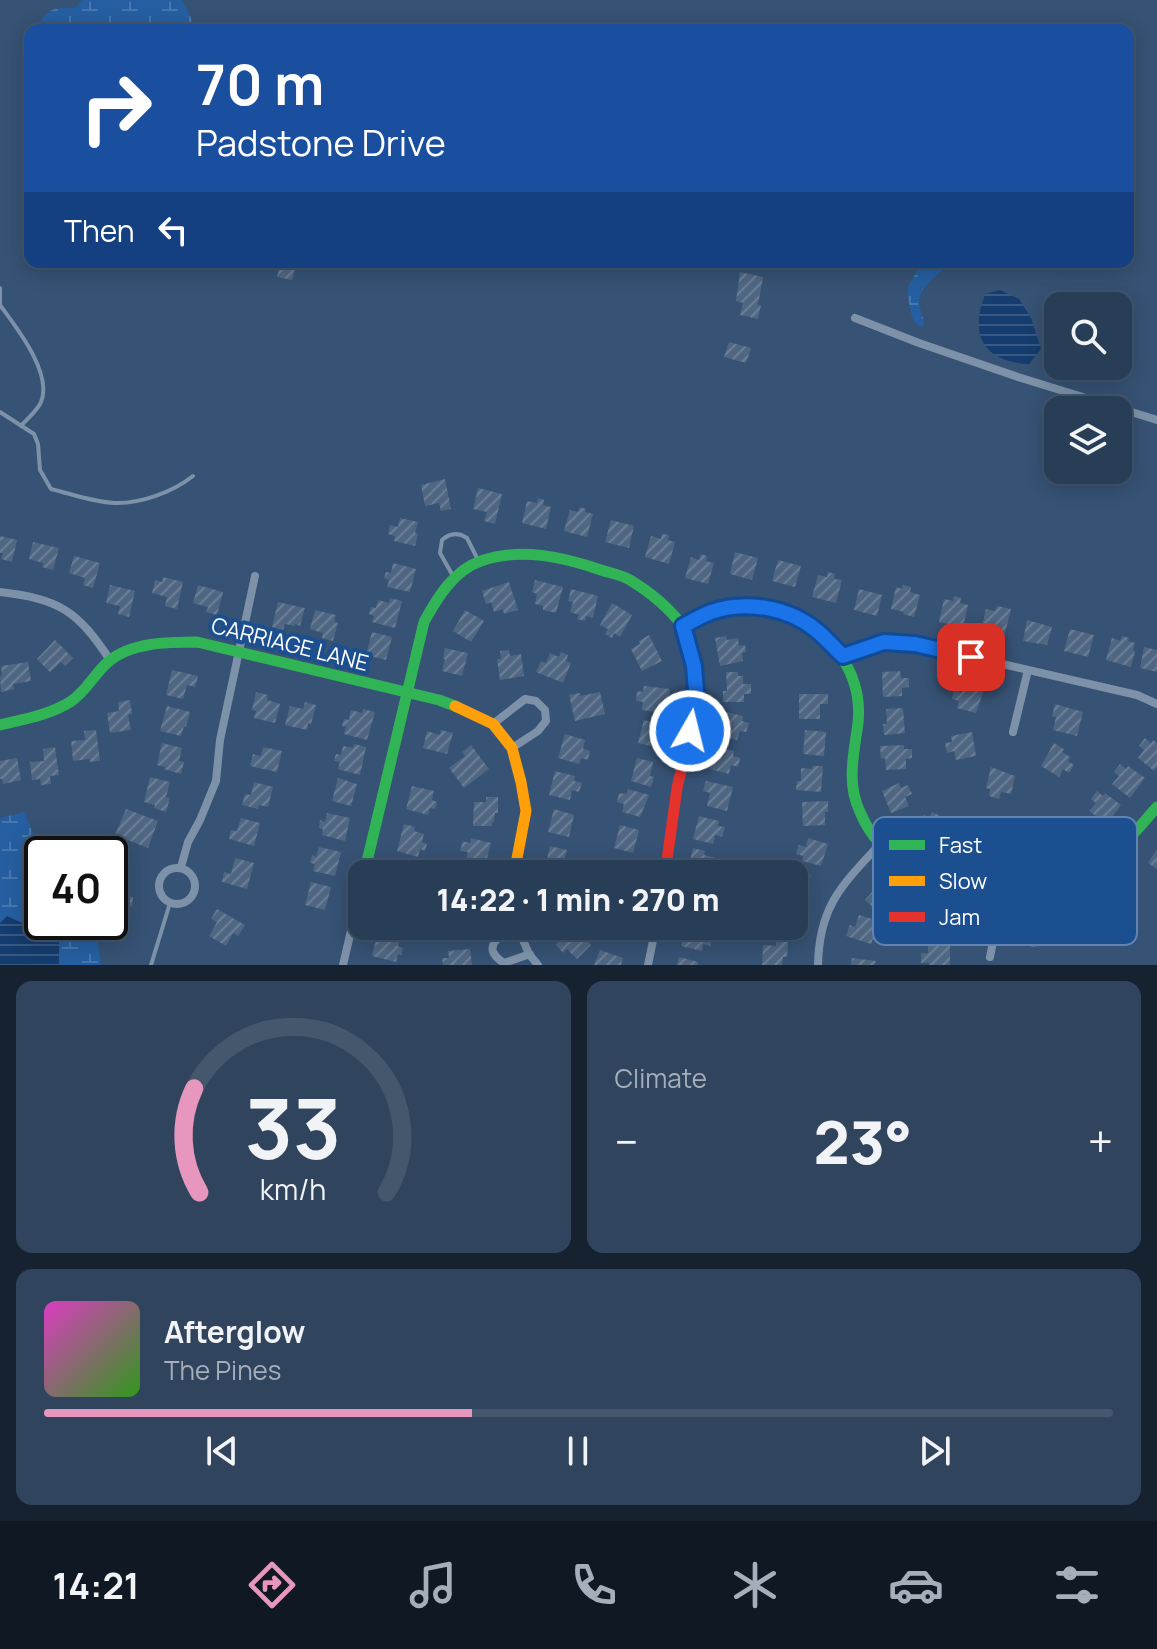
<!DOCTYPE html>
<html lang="en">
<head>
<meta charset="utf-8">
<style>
	body { margin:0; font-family:Manrope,sans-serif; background:#30455d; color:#f1f3f6; height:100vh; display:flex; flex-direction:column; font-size:30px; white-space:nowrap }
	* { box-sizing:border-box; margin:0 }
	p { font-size:26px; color:#a5aeba }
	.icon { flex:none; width:44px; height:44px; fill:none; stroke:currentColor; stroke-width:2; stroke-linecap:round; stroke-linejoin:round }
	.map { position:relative; height:965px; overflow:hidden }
	.details { display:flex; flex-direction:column; gap:16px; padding:16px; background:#162230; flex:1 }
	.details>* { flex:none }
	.guide { position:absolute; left:24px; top:24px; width:1110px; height:244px; border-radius:16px; box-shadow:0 4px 20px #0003,0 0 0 2px #44576d; background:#1a4fa0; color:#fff; overflow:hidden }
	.tools { position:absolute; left:1044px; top:292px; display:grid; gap:16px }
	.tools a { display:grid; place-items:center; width:88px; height:88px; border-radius:16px; background:#283e57; box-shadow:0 4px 20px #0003,0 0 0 2px #44576d; font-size:40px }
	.speed { position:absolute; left:24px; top:836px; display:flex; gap:16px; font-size:40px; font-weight:700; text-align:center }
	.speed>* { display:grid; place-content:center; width:104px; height:104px; border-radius:50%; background:#283e57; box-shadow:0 4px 20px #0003,0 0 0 2px #44576d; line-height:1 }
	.speed .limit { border:4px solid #111; border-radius:12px; background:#fff; color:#111 }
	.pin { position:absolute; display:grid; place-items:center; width:68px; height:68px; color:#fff; margin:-34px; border-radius:16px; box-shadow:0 4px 12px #0006 }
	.me { position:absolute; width:88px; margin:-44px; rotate:8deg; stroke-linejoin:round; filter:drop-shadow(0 0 6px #0008) }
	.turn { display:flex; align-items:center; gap:28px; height:168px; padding:0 40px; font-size:36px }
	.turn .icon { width:104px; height:104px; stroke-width:2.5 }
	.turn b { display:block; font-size:56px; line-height:68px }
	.then { display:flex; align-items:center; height:76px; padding:0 40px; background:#0003; gap:16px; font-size:30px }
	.big { font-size:60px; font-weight:800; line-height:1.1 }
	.details .tile { flex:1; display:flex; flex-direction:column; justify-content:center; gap:12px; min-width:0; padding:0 28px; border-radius:16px; background:#30455d }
	.details .dial { align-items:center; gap:0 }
	.dial svg { height:208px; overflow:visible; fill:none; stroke:#44576d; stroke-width:7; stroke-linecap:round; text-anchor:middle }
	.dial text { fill:#f1f3f6; stroke:none }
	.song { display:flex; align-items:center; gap:24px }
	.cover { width:96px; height:96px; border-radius:12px; background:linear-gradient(135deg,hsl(310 70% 55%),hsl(110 70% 35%)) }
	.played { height:8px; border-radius:4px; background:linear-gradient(90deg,#e797bd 40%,#44576d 40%) }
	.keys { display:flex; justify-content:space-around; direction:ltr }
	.heat { display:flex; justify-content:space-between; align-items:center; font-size:44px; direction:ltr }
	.details .tiles { flex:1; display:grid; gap:16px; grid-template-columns:1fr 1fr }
	.tile:last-child { grid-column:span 2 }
	.trip { position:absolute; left:348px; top:860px; width:460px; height:80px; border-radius:16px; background:#283e57; box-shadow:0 4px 20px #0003,0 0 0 2px #44576d; font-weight:800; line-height:80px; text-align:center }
	.dock { display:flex; height:128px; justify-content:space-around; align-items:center; background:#101923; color:#a5aeba }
	.dock .icon { width:56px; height:56px }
	.dock .active { color:#e797bd }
	.dock b { font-size:36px; color:#f1f3f6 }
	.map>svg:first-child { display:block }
	.wetland { fill:url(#wetland-marsh) }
	.water { fill:url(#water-rules) }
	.building { fill:url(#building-hatch) }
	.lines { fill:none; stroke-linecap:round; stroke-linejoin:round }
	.lane { stroke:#7d92a8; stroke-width:4 }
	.street { stroke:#7d92a8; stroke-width:8 }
	.fast { stroke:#30b455; stroke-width:11 }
	.slow { stroke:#ff9f0a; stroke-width:11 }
	.jam { stroke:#e5322d; stroke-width:11 }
	.route-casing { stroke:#114b97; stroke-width:20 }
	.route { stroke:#1a73e8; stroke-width:14 }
	.labels { text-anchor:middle; stroke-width:8; stroke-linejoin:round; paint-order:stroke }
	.street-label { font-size:22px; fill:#fff; stroke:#1b4f8f }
	.key { fill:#1b4f8f; stroke:#5f84b1; stroke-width:2 }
	.key-label { font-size:22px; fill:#fff }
</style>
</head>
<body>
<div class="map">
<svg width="1157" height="965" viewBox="0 0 1157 965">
	<defs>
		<pattern id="wetland-marsh" width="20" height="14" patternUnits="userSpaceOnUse" patternTransform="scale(2)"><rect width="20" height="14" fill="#265fa1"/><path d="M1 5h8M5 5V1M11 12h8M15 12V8" fill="none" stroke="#4777af"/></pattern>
		<pattern id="water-rules" width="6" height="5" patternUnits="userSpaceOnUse" patternTransform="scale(2)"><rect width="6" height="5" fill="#153c6e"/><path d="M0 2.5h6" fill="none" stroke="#385984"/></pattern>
		<pattern id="building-hatch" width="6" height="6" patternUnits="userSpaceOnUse" patternTransform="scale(2)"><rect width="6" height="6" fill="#506783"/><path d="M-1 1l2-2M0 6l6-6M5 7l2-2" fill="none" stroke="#6a7e96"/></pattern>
	</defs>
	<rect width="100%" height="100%" fill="#365274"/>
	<path class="wetland" d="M82 0H182L196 28V30H37C44 9 54 7 75 8Z
		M923 262H952C941 273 919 285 919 302 919 312 926 318 923 327 914 324 913 321 911 312 904 285 909 285 923 262Z
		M24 812 40 849 73 854H42V922H95L101 965H59V940L0 923V818Z"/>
	<path class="water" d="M1000 290 1019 299 1031 318 1041 349 1029 364C1001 363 976 351 979 319 979 311 983 302 985 294Z
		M7 916 59 940V965H0V923Z"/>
	<path class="building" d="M283 262H294L292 268 295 269 292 280 277 277 280 265 282 266Z
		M740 272 763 277 758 305H761L758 319 740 315 743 303 736 301Z
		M729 342 751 348 746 363 724 357Z
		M445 479 451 509 441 511 439 503 425 506 421 485Z
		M478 488 502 494 495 524 484 521 487 512 473 509Z
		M538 498 544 500 543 505 551 507 546 529 522 523 527 501 537 503Z
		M580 507 586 509 585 512 593 514 587 537 564 531 570 510 578 512Z
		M400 518 418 522 415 533 418 534 415 546 394 541 395 536 388 534 390 525 398 527Z
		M611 520 634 526 629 548 605 542Z
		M662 534 669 535 668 540 675 542 669 564 645 557 651 536 661 539Z
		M0 536 17 540 12 562 1 559 3 553H0Z
		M33 542 59 548 53 570 42 567 43 563 29 559Z
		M735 552 758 558 752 580 730 574Z
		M701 554 707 556 706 561 714 563 708 584 685 578 691 557 699 560Z
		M74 556 100 563 93 588 83 585 85 578 69 573Z
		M778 560 801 566 795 587 772 581Z
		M393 563 416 569 410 592 387 587 389 580 384 578 386 572 391 573Z
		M828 572 835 574 834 579 842 580 836 603 812 597 818 575 827 577Z
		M163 577 183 582 177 609 165 606 167 597 152 593 155 580 162 582Z
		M535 580 563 587 556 613 543 610V606L535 604 537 594 532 592Z
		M509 582 518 610 504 614 503 609 494 612 491 602 486 604 482 591Z
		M110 585 135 591 129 617 118 614 120 606 106 603Z
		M198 585 223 592 217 615 206 612 208 607 193 603Z
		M903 585 911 587 910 592 920 595 914 617 903 614 904 612 891 609 896 587 902 589Z
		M571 589 598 596 593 618 586 616 585 621 577 619 579 615 570 612 573 602 568 601Z
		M859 589 882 595 877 616 854 610Z
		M954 596 961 598 960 603 968 605 963 627 939 622 944 599 953 601Z
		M390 598 402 601 395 628 372 622 374 616 369 614 371 607 376 608 378 600 389 603Z
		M278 602 305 608 300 626 295 624V626L285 624 283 630 272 627Z
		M612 603 632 615 620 637 614 633 612 638 605 634 608 629 600 625Z
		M997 606 1011 609 1004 637 981 631 986 609 995 611Z
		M315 610 336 615 334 622 338 623 333 641 322 638 323 633 310 629Z
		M465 610 484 621 471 642 453 631Z
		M1027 620 1052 627 1047 645 1023 641Z
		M1070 629 1094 635 1088 657 1064 651Z
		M372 632 392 637 386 660 366 655Z
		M649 635 662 661 642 671 631 649 640 644 639 641Z
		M726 636 727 640 738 638 739 646 745 645 746 652 742 653 743 661 720 666 715 638Z
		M1122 636 1129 638 1128 641 1135 643 1133 650 1135 651 1131 667 1106 660 1112 638 1120 641Z
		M55 640 73 658 65 666 61 662 50 672 37 659Z
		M1144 647 1157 650V672L1140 668Z
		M445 648 468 653 462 676 442 671 445 659H443Z
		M509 650 510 656 521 654 524 676 500 680 497 659H501L500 651Z
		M561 652 568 655 566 661 571 663 563 683 536 672 541 661 546 663 550 653 559 657Z
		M28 662 31 681 13 684 14 689 1 692 0 676H2L1 666Z
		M172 670 198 676 195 687 187 685 183 699 166 695Z
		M900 671 901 678H909V687L902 688V696L883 697 882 672Z
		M726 672H738V676H743V684H751V694H744V702H723V691H727Z
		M963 684 984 689 976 713 957 708 959 701 952 699 954 690 961 692Z
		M644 686 670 689 669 700H664L663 713 642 710 643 702 636 701 637 691 643 692Z
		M256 692 268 695 267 700 280 704 275 723 254 718 256 711 252 710Z
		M600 692 605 714 575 721 569 695 580 693V696Z
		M799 694H828V704H820V719H799Z
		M130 700 132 714 128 715 131 730 110 733 107 713 119 711 118 702Z
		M305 702 316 705 311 724 308 723 307 730 285 725 290 706 303 709Z
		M1055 704 1083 712 1077 736 1053 730 1056 717 1052 716Z
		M167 706 190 712 186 727 184 726 181 736 160 731Z
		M903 708 905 733 884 735 883 724H887L886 709Z
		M363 709 375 712 367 740 344 734 346 727 342 726 344 719 349 720 351 710 362 713Z
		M722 711 743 716 742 721 749 723 746 732 740 731 737 740 716 735Z
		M644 720 664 725 658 748 638 743Z
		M96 730 100 761 90 762V759L73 761 71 741 85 740 84 731Z
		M441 730 453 733 447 754 423 748 427 731 440 735Z
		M805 730 826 732 824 756 803 754Z
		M972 732 976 756 956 760 954 751 947 753 945 743 952 742 951 736Z
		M565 734 585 740 583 749 590 751 588 760 581 758 579 764 558 758Z
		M1145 738 1151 743 1153 740 1157 743V767L1154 771 1138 758 1144 750 1139 746Z
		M162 743 182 748 179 761 184 762 181 774 164 769 165 767 157 765Z
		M1054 743 1064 749 1062 752 1070 757 1068 761 1074 765 1069 773 1063 769 1059 777 1041 766Z
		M354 744 366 747 360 775 338 769 340 762 334 761 336 754 341 755 343 746 353 748Z
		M471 745 489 769 464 788 449 768 465 756 462 752Z
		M904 745V749H912V758L906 759V769L886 770 885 758 881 759 880 746Z
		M55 747 59 775 50 776 51 784 41 785 40 779 32 780 30 762 44 761 43 749Z
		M263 747 282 751 277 772 250 766 253 754 261 756Z
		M715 747 734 751 733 756 740 758 738 767 731 765 729 774 709 769Z
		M17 758 21 780 3 784 2 779H0V761Z
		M637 758 653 762 650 776 654 777 651 787 631 781Z
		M1120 764 1126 769 1128 766 1145 778 1130 798 1112 784 1119 776 1114 772Z
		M812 766H823L821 792 796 790 797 781H801V768L812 769Z
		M991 767 1015 776 1011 794 1001 792 999 799 989 796 990 789 986 788Z
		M555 771 575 776 574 781 582 783 579 792 572 790 570 800 549 795Z
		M150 777 170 782 166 797 170 798 166 812 154 808 155 805 144 802Z
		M338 778 357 784 351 806 332 801Z
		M706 781 733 787 727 811 707 806 710 793 703 791Z
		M254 782 273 787 268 807 259 805 258 809 242 805 245 794 251 795Z
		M899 783 901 788 908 785 912 794 905 797 909 806 891 813 882 791Z
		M412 786 434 791 432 800 437 802 435 809 430 808 428 815 406 809Z
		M628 789 649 795 640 817 622 812 624 804 617 802 619 793 626 794Z
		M1097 791 1103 796 1105 793 1121 805 1107 824 1089 811 1096 803 1091 799Z
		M486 797H498V813H495L494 822H492V826H473L474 802H486Z
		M828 801V812H825V825L803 826 802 802Z
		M126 809 158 821 148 848 115 835Z
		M554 809 574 815 569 837 548 832Z
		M932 812 940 816 936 823 944 827 935 844 924 838 920 844 911 838 924 815 929 818Z
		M327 813 350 818 345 841 322 835 323 829 319 828 320 820 325 822Z
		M699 816 719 821 718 826 725 827 722 837 715 835 713 844 693 839Z
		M241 818 260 823 254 846 229 839 231 830 237 831Z
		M404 824 415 827 414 831 424 834 422 842 427 844 425 851 420 849 418 857 397 851Z
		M620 825 639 830 633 853 614 848Z
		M471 838 491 843 485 866 466 861 468 852 460 851 463 841 470 843Z
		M808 838 828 844 821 866 802 861 803 856 796 854 799 845 806 847Z
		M550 846 567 850 565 858 572 860 570 869 563 867 561 874 541 870 543 858 547 859Z
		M319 847 341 852 335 876 313 871 315 864 310 863 312 855 316 857Z
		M693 848 705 851 704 855 723 860 719 874H687Z
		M1157 849V869L1148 863Z
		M110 856 130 864 126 875 119 873 113 887 110 886Z
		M235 858 254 863 247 889 222 882 224 872 231 874Z
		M395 861 415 866 413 874H391Z
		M618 861 635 865 633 874H614Z
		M791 869 811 875 803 900 794 897V874H789Z
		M311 882 331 887 325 910 305 905Z
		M881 882 896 895 881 914 865 900Z
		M1126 883 1139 896 1124 914 1109 901Z
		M110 895 133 897 132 907 127 906 125 917 110 916Z
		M217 909 245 925 238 936 233 933 226 946 209 936 217 922 211 919Z
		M859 915 879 921 876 931 884 933 881 942 873 939 871 944 846 936 850 925 855 927Z
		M1048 921 1049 929 1057 928 1058 938 1051 939V945L1031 947 1028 923Z
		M451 926H473L472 931 469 930 467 936 450 931Z
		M686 926H707L705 935 712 937 710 946 703 944 702 951 681 946Z
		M775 926H795L793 932Z
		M379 927 391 931 390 935 400 937 398 946 403 948 401 955 398 954 396 962 372 956Z
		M575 927 591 945 577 959 567 949 563 953 556 945Z
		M776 941 788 942 787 957H783L782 965H762L763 945 776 946Z
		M928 943H950V965H929V963H921V953H928Z
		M470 949 472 965H443L442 958H449L448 951Z
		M600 950 623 958 621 965H594Z
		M679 957 698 962V965H677Z
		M852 958 876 961 875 965H851Z"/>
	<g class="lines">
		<path class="lane" d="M0 288V305
			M0 305C16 327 53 373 41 402 38 410 27 419 21 426
			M0 412 34 434 38 444 40 470 51 489C72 494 93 502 114 503 140 504 173 492 193 476
			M453 576 440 553 442 540C450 533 458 532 467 538L478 560
			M151 965 170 903"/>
		<path class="street" d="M855 318 919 343 1018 377 1157 420
			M0 592C59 599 77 610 110 660
			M843 656 884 642 915 644 1137 695 1157 704
			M493 724 525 699 536 701 545 710 546 721 538 731 512 748
			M1013 732 1028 670
			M181 867 188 842 200 820 216 781 220 740 255 576
			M159 886a18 18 0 1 1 36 0a18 18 0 1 1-36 0Z
			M517 926 529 954 538 965
			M517 927C500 935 479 947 504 963L530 954
			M990 957 1003 891
			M343 965 362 884
			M648 965 656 926
			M818 965C819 906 842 885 880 844"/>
		<path class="fast" d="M683 626C721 606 752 598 793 616 834 636 863 675 858 723 854 754 846 782 860 812 867 829 878 844 893 855 919 873 953 880 984 887 995 889 1007 893 1019 894 1036 895 1058 893 1073 885 1107 868 1132 835 1157 807
			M0 725C24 719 49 715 70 702 86 692 94 674 108 662 131 642 169 642 197 642L439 700 455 706
			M364 874 424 622C437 598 454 570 481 561 521 547 563 557 601 570 610 573 621 575 630 580 648 591 668 607 681 624 686 630 687 639 689 647"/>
		<path class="slow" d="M455 706 493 724 512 748 521 782 526 811 514 874"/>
		<path class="jam" d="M665 874 677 788 697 703 694 666 689 647"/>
	</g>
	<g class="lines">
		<defs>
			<path id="route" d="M690 731 697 703 694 666 683 626C692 621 701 616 711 612 745 600 788 607 816 630 826 638 834 648 843 656L884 642 915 644 971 657"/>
		</defs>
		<use href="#route" class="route-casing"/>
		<use href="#route" class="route"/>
	</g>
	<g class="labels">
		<g class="street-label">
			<text transform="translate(290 644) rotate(14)" y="8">CARRIAGE LANE</text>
		</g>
	</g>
	<rect x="873" y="817" width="264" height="128" rx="12" class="key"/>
	<rect x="889" y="840" width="36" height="10" fill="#30b455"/>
	<rect x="889" y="876" width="36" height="10" fill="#ff9f0a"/>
	<rect x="889" y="912" width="36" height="10" fill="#e5322d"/>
	<g class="key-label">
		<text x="939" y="853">Fast</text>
		<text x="939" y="889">Slow</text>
		<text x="939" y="925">Jam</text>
	</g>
</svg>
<div class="tools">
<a><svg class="icon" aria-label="search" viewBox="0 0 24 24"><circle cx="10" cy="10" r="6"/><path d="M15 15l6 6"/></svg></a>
<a><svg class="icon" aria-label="layers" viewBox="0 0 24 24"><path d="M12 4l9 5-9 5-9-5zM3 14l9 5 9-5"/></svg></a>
</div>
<div class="speed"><div class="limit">40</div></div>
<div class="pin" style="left:971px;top:657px;background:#d93025"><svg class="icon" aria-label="arrive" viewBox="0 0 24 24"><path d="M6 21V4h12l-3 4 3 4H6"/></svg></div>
<svg class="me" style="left:690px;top:731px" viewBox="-20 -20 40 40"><circle r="17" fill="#1a73e8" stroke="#fff" stroke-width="3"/><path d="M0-11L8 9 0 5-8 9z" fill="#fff"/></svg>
<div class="trip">14:22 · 1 min · 270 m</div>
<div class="guide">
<div class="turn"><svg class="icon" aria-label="right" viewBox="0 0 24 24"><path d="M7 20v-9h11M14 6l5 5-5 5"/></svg><div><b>70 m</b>Padstone Drive</div></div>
<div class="then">Then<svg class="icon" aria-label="left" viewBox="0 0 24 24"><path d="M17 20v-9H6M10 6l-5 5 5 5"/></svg></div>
</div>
</div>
<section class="details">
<div class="tiles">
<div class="tile dial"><svg viewBox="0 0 100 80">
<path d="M14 69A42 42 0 1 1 86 69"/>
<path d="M14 69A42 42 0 0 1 12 29" stroke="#e797bd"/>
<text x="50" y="56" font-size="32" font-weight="700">33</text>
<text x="50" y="72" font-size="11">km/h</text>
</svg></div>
<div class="tile"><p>Climate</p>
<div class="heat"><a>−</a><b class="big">23°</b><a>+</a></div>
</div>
<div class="tile">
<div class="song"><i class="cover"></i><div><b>Afterglow</b><p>The Pines</p></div></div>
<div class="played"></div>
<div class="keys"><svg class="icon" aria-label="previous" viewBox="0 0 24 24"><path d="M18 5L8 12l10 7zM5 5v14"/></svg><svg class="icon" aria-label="pause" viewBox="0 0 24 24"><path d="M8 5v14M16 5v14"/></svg><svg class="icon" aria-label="next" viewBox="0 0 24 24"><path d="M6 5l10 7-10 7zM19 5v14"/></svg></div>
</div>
</div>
</section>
<nav class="dock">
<b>14:21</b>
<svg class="icon active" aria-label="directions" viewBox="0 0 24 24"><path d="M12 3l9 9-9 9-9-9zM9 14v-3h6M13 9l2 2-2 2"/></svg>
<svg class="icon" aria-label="music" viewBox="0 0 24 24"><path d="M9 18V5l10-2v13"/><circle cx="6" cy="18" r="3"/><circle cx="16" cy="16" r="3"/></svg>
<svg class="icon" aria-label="phone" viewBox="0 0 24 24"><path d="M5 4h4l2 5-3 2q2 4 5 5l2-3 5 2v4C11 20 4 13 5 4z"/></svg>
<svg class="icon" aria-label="climate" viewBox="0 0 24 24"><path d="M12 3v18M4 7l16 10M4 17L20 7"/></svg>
<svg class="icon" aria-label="car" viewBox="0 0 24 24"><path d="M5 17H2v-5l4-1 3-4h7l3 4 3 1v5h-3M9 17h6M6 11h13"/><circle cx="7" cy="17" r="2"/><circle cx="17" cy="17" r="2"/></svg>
<svg class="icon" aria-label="filters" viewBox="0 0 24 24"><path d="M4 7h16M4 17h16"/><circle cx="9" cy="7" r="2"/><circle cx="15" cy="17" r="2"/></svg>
</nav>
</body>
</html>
